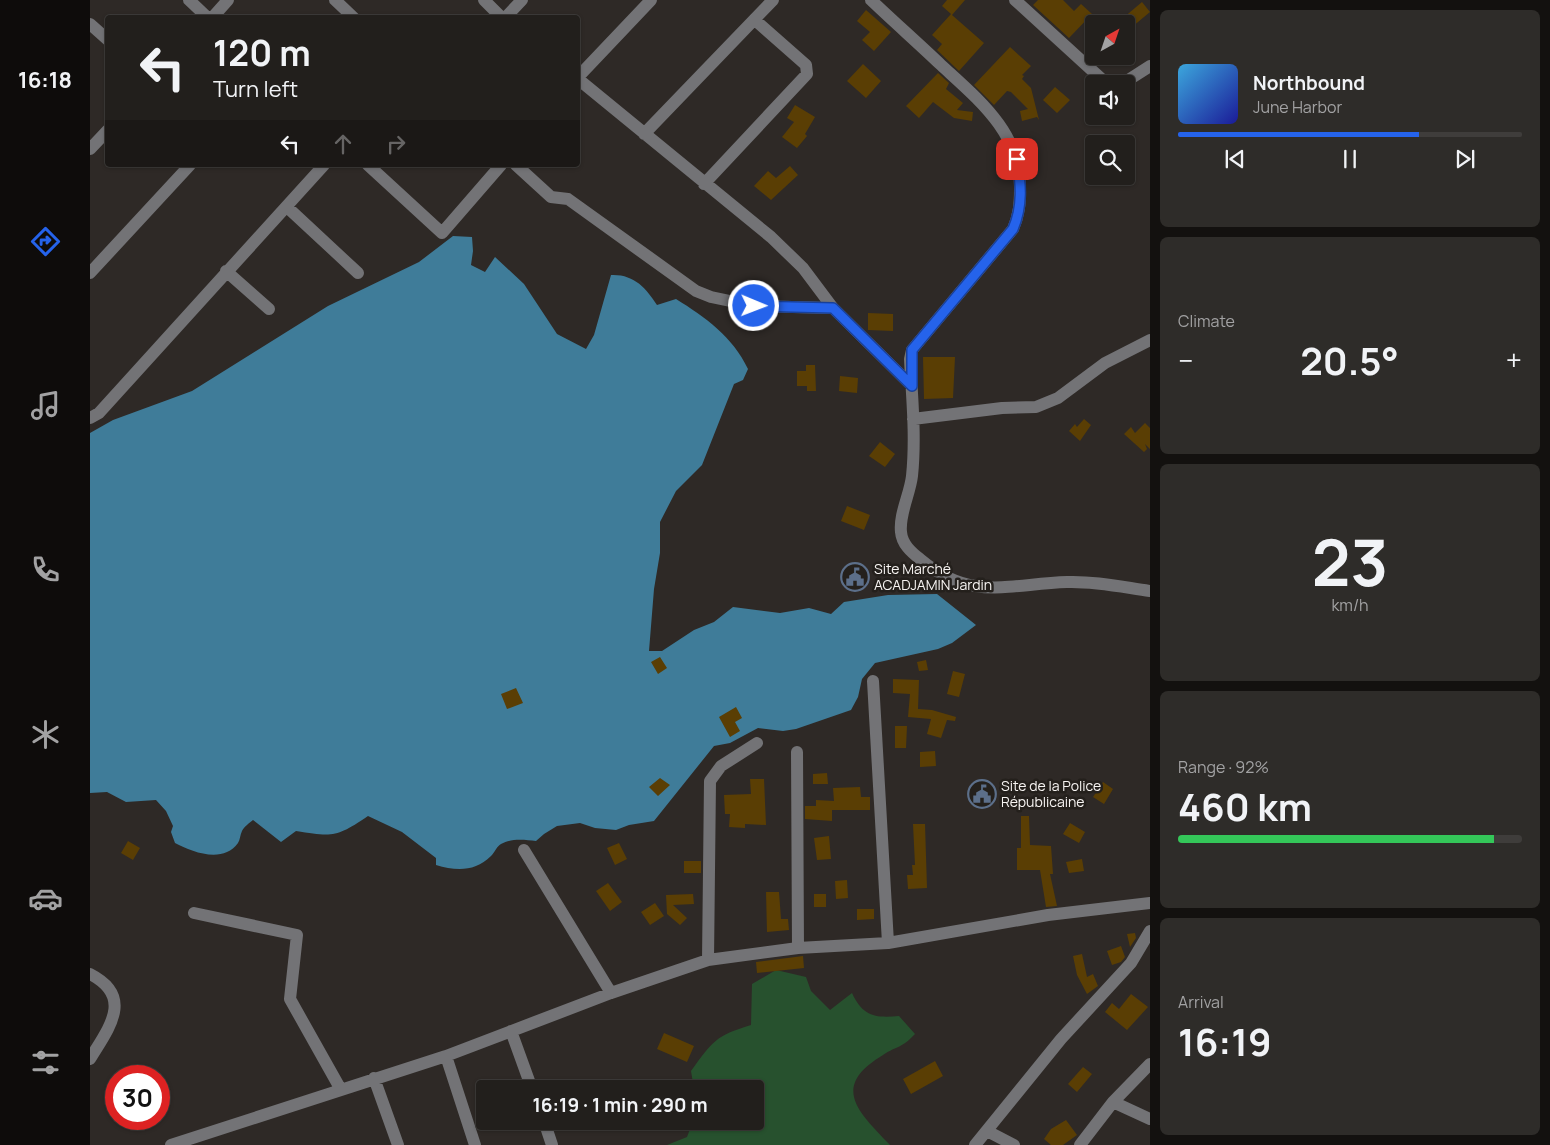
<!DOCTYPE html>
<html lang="en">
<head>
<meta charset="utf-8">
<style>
	body { margin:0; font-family:Manrope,sans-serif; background:#2e2c29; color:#f1f3f6; height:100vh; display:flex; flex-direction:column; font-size:19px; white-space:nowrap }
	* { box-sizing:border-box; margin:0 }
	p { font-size:16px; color:#a2a2a3 }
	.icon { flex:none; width:28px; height:28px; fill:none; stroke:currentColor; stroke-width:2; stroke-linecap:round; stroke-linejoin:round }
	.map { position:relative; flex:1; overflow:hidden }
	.sheet { display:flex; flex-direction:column; gap:10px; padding:10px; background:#13110f; width:400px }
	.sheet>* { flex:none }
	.guide { position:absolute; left:15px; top:15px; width:475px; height:152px; border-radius:5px; box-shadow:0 1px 4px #0004,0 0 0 1px #3f3d3b; background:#221f1c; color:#f1f3f6; overflow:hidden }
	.needle { width:32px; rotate:40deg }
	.tools { position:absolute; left:995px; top:15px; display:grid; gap:10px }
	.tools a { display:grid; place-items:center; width:50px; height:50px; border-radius:5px; background:#221f1c; box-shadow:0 1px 4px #0004,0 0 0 1px #3f3d3b; font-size:25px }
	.speed { position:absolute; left:15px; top:1065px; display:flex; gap:10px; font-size:25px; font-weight:700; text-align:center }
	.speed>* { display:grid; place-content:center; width:65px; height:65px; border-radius:50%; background:#221f1c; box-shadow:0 1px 4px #0004,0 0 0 1px #3f3d3b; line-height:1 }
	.speed .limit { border:8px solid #d22; background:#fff; color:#111 }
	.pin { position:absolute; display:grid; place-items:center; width:42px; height:42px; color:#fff; margin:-21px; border-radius:10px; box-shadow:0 2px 8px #0006 }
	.me { position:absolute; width:55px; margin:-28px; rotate:91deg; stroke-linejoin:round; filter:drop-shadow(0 0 4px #0008) }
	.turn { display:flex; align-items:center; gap:18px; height:105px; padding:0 25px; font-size:22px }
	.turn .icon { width:65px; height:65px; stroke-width:2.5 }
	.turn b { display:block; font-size:35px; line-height:42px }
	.lanes { display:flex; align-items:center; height:48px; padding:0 25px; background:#0003; justify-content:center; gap:25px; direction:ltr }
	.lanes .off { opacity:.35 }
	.big { font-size:38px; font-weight:700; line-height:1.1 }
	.sheet .widget { flex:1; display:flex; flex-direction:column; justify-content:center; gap:8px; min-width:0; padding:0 18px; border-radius:8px; background:#2e2c29 }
	.sheet .dial { align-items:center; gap:0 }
	.dial b { font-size:65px; line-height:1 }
	.song { display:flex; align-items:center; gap:15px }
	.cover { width:60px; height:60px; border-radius:8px; background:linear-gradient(135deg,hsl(200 70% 55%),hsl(240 70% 35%)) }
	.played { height:5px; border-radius:2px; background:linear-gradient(90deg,#2563eb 70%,#3f3d3b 70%) }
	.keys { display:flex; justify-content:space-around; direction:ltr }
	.heat { display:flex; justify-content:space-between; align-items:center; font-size:28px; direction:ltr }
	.charge { height:8px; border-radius:4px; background:linear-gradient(90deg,#34c759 92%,#3f3d3b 0) }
	.trip { position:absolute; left:386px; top:1080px; width:288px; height:50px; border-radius:5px; background:#221f1c; box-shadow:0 1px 4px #0004,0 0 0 1px #3f3d3b; font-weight:700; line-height:50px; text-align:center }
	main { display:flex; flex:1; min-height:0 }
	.menu { display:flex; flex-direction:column; width:90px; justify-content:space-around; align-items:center; background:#0e0c0b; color:#a2a2a3 }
	.menu .icon { width:35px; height:35px }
	.menu .on { color:#2563eb }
	.menu b { font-size:22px; color:#f1f3f6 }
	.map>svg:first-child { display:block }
	.green { fill:#27512e }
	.water { fill:#3f7c99 }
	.building { fill:#5a3e04 }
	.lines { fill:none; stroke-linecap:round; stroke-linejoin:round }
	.minor { stroke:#737376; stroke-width:12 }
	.route-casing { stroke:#184099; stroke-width:12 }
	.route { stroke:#2563eb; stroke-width:9 }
	.labels { text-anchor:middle; stroke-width:5; stroke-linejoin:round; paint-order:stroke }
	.poi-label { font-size:14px; fill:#f7f4f2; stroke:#24201c; text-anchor:start }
</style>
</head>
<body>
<main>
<nav class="menu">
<b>16:18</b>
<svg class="icon on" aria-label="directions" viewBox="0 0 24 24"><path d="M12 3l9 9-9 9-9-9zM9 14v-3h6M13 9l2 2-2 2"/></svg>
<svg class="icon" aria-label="music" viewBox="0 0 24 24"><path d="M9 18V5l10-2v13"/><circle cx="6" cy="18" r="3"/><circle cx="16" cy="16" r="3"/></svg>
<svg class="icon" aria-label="phone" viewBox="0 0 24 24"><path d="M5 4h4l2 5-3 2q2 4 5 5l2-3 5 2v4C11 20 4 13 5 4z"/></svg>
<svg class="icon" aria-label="climate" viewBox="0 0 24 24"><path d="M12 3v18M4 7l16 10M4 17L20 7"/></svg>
<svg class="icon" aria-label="car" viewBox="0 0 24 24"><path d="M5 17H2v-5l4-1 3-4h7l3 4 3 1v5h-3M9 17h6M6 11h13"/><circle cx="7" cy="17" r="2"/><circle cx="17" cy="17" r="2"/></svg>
<svg class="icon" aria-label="filters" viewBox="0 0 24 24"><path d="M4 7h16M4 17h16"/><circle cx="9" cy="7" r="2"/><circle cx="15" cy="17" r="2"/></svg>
</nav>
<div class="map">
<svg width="1060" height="1145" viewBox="0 0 1060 1145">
	<rect width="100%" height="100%" fill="#2e2926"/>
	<path class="green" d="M686 970 716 977 721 991 740 1010 762 993C773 1017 786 1018 809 1016L825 1034C811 1049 808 1045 793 1055 740 1087 768 1111 800 1145H577L597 1137 603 1121H665V1089H604L601 1071C623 1041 625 1036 661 1025L662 984Z"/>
	<path class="water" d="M363 236 382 237 383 251 381 265 395 272 405 257 434 284 467 334 496 349 504 335 521 275C544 274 556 288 567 305L586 299C615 317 643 337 658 369L653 380 644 384 612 465 586 491 570 522V553L564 589 559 651H572L604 630 624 622 643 607 690 613 719 608 741 614 754 602 798 595 847 594 886 625 862 643 848 649 785 663 772 679 768 697 761 710 706 729 693 731 668 728 640 743 624 746 564 821 539 825 526 830 505 828 490 823 467 826 454 834 446 841C435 840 422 838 411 844 407 846 405 852 401 856 385 872 366 871 346 865V858L312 832 278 816C247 837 244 837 206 831L191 842 163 820C159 823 154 827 152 831 150 835 150 840 148 843 133 864 102 852 85 843L81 832 83 826 76 811 66 800 36 802 17 792 0 793V433L23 420 102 391 238 306 329 262Z"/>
	<path class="building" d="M857 0H875L862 15 894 43 869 71 847 50 852 44 842 35 861 14 852 6Z
		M948 0H973L984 11 991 4 1002 14 979 38 943 5Z
		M1052 2 1060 12 1036 32V24H1026Z
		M776 10 801 32 784 51 772 40 780 32 767 21Z
		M920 47 941 66 932 75 934 76 932 79 941 88 949 120 947 117 932 121 930 111 938 109 921 92 917 91 904 105 884 85Z
		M773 64 791 81 776 98 757 81Z
		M848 73 859 83 856 89 873 103 867 110 883 112 882 121 864 118 843 102 829 118 816 106Z
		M965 87 980 100 967 113 953 100Z
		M705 105 725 117 715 134 717 136 707 148 692 137 704 122 697 118Z
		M700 166 708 175 681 200 664 186 678 171 686 178Z
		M778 313 803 314V331L778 330Z
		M833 357H865L863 398 834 399Z
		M716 365H725L726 391H717V386H707V371H716Z
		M750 376 768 378 767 393 749 391Z
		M994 419 1001 425 990 441 979 431 985 424 987 427Z
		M1055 423 1060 428V449L1055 444 1057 449 1054 452 1034 434 1041 427 1045 433Z
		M790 442 805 454 795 467 779 456Z
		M757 506 780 515 774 530 751 521Z
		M570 657 577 668 568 674 561 662Z
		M836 660 838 670 829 671 827 662Z
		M863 671 875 674 869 697 857 694Z
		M803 679 829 680 828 709 842 710 866 717 865 721 857 720 851 738 837 734 841 719 818 717 820 694 803 693Z
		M426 688 433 703 417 709 411 694Z
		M646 707 652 718 645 722 650 731 640 737 629 717Z
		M805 726H817L816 748H805Z
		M845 751 846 766 830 767V752Z
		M737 773 738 784H723V774Z
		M570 778 580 785 568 796 559 787Z
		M660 779H674L676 825 655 824V828L639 827 640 814H635L634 795 661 794Z
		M1013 782 1023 789 1014 804 1003 797Z
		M770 787 771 797H780V810H742V821L715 819V806H726V800L744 801 743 788Z
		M931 816H939L940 845 961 846 963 874H960L967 906 956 907 950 870H927V848H931Z
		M980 823 995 832 989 843 973 834Z
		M823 824H835L837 888 818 889 817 875H823L822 865H825Z
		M739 836 741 859 727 860 724 838Z
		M38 841 50 848 43 860 31 853Z
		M529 843 537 859 525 865 517 848Z
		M992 859 994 871 979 873 976 862Z
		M594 861H611V873H594Z
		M757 880 758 898 746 899 745 881Z
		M518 883 532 902 520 911 506 891Z
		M676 892H689L691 919H698L699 930 677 932Z
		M603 894 604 904 583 905 597 918 590 925 577 914 576 895Z
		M724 894H736V907H724Z
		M565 903 574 916 560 925 551 912Z
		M767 909H784V919L767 920Z
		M1045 933 1046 938 1040 947 1037 934Z
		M1031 946 1035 957 1031 962 1022 965 1017 951Z
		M992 954 997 977 1003 974 1008 986 997 994 987 975 983 956Z
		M713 956 714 968 667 973 666 962Z
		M1041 994 1058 1007 1037 1030 1015 1012 1022 1003 1029 1009Z
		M574 1033 604 1046 597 1062 567 1049Z
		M845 1061 853 1076 821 1094 813 1079Z
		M993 1067 1002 1074 987 1092 978 1084Z
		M976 1120 987 1135 973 1145H961L954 1139 961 1129Z"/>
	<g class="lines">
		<path class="minor" d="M99 0 118 18
			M245 0 264 18
			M394 0 412 18
			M781 0C804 22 828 43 851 65 889 100 931 133 930 189 930 204 929 215 923 229L822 350 820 359C822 398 826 437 822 476 820 494 809 514 811 532 812 544 821 552 830 559 881 602 918 584 977 582 1005 581 1032 587 1060 591
			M925 0 1017 84
			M122 18 138 0
			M415 18 432 0
			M0 24 18 40
			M488 77 561 0
			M488 79 681 237 713 268 743 308 822 386
			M1032 84 1060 66
			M554 134 683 0
			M0 149 18 130
			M278 165 352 233 411 165
			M426 165 461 197 478 199 606 291 621 297 664 306 743 308
			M614 184 717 74 716 65 665 20
			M197 207 268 273
			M136 271 179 309
			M0 273 100 165
			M0 418 9 413 234 165
			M823 419 912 408 946 407 968 398 1015 363 1060 340
			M783 681 798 943
			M707 752 708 948
			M434 850 521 993
			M104 913 207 935 200 999 250 1088
			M618 960 620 781 631 766 667 743
			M0 974C45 997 18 1029 0 1059
			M421 1031 442 1089
			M356 1056 385 1145
			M284 1078 308 1145
			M1023 1102 1060 1119
			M454 1121 462 1145
			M897 1131 924 1145
			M81 1145 356 1056 521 993 618 960 708 948 798 943 958 915 1060 903
			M885 1145 971 1039 1041 963 1060 931
			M990 1145 1023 1102 1060 1064"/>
	</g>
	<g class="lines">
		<defs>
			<path id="route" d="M664 306 743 308 822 386V350L923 229C933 206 931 184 927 159"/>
		</defs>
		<use href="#route" class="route-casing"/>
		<use href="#route" class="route"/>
	</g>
	<defs>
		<symbol id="civic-ring" viewBox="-11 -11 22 22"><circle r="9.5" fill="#24201c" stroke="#5c6f8a" stroke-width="1.5"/><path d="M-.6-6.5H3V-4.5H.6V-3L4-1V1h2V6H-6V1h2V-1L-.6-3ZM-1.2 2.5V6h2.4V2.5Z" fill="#5c6f8a"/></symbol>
	</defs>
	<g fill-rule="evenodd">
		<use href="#civic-ring" x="749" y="561" width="32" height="32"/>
		<use href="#civic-ring" x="876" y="778" width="32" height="32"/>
	</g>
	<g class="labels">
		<g class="poi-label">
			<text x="784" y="574">Site Marché<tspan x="784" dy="16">ACADJAMIN Jardin</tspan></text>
			<text x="911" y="791">Site de la Police<tspan x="911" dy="16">Républicaine</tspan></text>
		</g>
	</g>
</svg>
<div class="tools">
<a><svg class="needle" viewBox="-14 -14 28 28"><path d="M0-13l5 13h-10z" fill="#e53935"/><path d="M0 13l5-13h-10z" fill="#a2a2a3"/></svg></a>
<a><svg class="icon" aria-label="sound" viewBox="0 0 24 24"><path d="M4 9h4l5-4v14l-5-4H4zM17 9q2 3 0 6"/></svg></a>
<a><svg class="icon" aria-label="search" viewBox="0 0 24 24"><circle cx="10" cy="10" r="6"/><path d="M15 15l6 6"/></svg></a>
</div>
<div class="speed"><div class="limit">30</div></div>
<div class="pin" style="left:927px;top:159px;background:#d93025"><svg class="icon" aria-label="arrive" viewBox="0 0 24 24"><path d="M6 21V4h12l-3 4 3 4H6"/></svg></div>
<svg class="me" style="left:664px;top:306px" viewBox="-20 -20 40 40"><circle r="17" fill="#2563eb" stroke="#fff" stroke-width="3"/><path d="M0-11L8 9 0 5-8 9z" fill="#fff"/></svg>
<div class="trip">16:19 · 1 min · 290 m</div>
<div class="guide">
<div class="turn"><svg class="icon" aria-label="left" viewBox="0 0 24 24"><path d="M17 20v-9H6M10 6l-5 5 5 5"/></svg><div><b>120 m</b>Turn left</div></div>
<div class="lanes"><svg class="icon" aria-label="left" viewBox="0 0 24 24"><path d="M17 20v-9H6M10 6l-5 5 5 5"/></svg><svg class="icon off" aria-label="ahead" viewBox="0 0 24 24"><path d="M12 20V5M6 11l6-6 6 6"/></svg><svg class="icon off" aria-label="right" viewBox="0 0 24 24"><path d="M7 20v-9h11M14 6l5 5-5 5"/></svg></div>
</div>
</div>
<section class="sheet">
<div class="widget">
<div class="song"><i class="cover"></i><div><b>Northbound</b><p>June Harbor</p></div></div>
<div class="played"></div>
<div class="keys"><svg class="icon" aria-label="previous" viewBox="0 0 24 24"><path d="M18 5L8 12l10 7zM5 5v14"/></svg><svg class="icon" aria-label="pause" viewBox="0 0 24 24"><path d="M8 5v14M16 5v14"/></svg><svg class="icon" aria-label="next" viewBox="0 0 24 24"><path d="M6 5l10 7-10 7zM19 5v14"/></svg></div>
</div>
<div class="widget"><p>Climate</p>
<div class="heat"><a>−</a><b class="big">20.5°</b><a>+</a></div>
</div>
<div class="widget dial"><b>23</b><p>km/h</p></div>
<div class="widget"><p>Range · 92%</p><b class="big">460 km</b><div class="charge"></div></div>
<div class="widget"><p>Arrival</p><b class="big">16:19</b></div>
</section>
</main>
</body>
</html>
